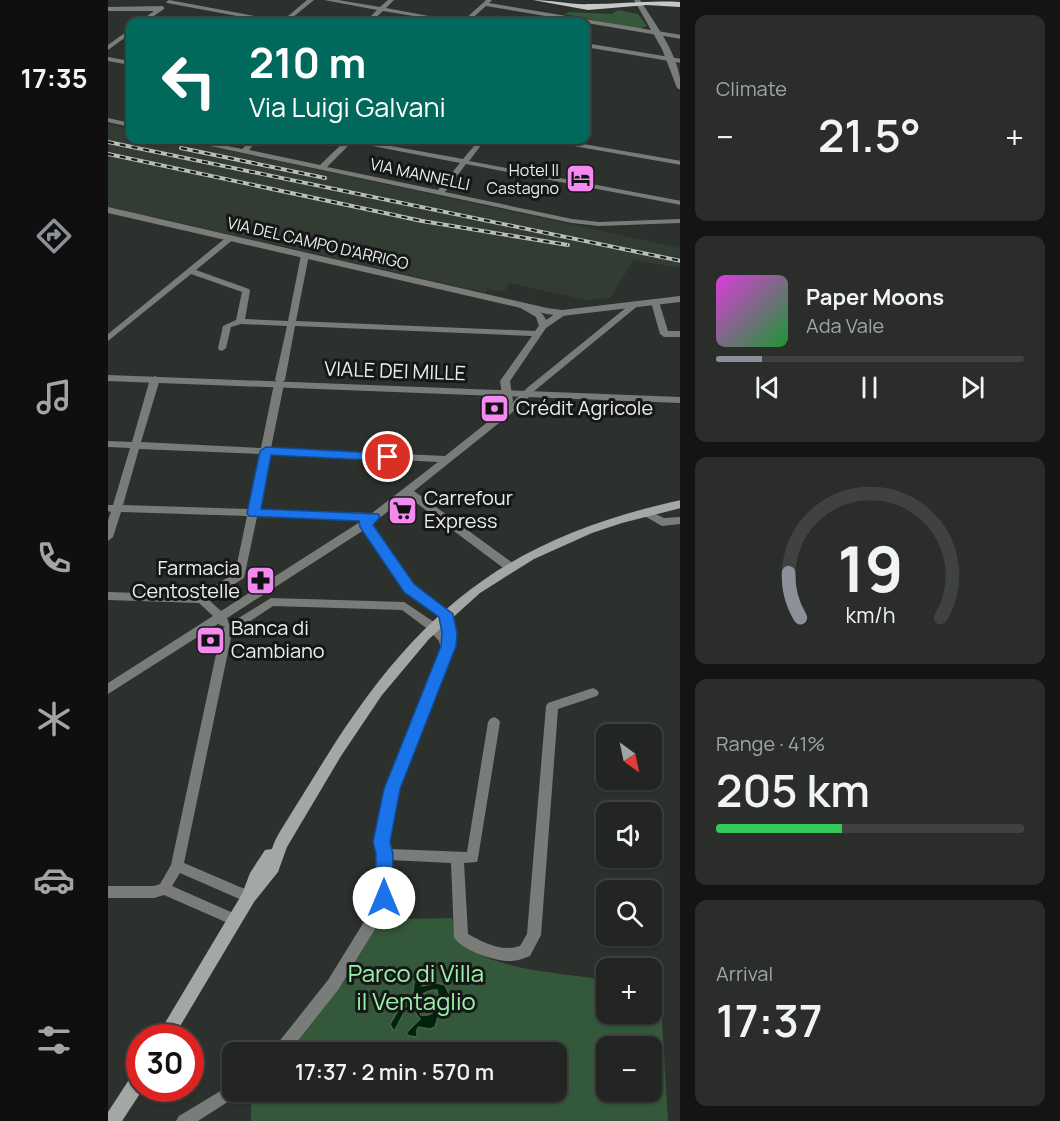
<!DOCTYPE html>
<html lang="en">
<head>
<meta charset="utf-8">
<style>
	body { margin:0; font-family:Manrope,sans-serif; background:#2a2d2a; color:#f1f3f6; height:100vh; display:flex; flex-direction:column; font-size:22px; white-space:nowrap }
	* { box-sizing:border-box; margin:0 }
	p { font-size:20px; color:#a2a5a5 }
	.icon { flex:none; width:33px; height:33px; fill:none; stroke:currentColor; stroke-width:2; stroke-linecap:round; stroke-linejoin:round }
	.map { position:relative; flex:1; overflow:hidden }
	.panel { display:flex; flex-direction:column; gap:15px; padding:15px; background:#131413; width:380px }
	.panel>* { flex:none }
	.guide { position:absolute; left:18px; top:18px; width:464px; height:126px; border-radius:12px; box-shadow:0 2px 4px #0004,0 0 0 2px #3f4240; background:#00695c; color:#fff; overflow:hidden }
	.needle { width:39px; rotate:147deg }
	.buttons { position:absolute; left:488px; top:724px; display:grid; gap:12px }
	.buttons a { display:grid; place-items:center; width:66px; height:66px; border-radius:12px; background:#222522; box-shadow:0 2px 4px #0004,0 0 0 2px #3f4240; font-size:30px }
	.speed { position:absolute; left:18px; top:1024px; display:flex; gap:12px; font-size:30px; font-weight:700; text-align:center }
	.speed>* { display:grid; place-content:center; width:78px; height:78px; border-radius:50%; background:#222522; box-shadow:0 2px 4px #0004,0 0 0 2px #3f4240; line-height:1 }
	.speed .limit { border:9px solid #d22; background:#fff; color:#111 }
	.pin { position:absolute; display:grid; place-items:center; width:51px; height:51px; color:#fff; margin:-26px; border:3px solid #fff; border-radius:50%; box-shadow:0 2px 6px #0007 }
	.me { position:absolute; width:66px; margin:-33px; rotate:0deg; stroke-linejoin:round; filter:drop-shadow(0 0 4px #0008) }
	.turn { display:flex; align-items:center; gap:21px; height:126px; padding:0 24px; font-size:27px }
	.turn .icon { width:78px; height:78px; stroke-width:2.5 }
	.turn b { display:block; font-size:42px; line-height:51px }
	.big { font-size:45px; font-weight:600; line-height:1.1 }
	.panel .tile { flex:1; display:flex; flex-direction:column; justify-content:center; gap:9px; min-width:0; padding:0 21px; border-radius:12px; background:#2a2d2a }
	.panel .dial { align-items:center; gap:0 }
	.dial svg { height:156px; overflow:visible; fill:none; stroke:#3f4240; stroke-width:7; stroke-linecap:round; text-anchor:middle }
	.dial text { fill:#f1f3f6; stroke:none }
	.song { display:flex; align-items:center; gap:18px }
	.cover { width:72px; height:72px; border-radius:9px; background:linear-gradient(135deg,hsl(300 70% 55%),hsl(130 70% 35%)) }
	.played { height:6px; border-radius:3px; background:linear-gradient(90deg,#8c9099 15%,#3f4240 15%) }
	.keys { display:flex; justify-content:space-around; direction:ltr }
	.heat { display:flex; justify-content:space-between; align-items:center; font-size:33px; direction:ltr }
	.charge { height:9px; border-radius:4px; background:linear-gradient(90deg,#34c759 41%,#3f4240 0) }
	.trip { position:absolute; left:114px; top:1042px; width:345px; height:60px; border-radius:12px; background:#222522; box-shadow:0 2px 4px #0004,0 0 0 2px #3f4240; font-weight:600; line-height:60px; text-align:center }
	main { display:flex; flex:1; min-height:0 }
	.tab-bar { display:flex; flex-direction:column; width:108px; justify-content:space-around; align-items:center; background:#0e0f0e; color:#a2a5a5 }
	.tab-bar .icon { width:42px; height:42px }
	.tab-bar .on { color:#8c9099 }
	.tab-bar b { font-size:27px; color:#f1f3f6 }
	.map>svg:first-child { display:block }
	.built { fill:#323c33 }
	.green { fill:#34593a; fill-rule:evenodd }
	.water { fill:#01230a; stroke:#47604e; stroke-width:1.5; fill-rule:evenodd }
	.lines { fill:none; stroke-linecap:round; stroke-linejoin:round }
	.minor { fill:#7a7c7a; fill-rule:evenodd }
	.tertiary { fill:#7a7c7a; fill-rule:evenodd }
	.secondary { fill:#a4a8a5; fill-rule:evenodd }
	.primary { fill:#c5c9c5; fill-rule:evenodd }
	.rail-casing { stroke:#b9bdba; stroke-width:4 }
	.rail { stroke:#161817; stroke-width:2; stroke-dasharray:6; stroke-linecap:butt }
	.route { fill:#1a73e8; stroke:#114b97; stroke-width:1.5 }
	.labels { text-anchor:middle; stroke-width:6; stroke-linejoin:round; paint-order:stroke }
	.far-poi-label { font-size:16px; fill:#ebeeec; stroke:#161817; text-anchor:end }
	.far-street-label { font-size:16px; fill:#ebeeec; stroke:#161817 }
	.street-label { font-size:20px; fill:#ebeeec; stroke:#161817 }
	.poi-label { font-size:20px; fill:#ebeeec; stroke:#161817; text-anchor:start }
	.near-park-label { font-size:24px; fill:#98f2a8; stroke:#161817 }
</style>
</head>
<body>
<main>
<nav class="tab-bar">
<b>17:35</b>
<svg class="icon on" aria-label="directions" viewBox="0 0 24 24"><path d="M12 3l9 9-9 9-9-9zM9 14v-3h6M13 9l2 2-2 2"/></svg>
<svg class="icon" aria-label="music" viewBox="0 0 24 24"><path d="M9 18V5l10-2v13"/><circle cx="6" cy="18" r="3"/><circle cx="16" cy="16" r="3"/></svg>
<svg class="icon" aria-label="phone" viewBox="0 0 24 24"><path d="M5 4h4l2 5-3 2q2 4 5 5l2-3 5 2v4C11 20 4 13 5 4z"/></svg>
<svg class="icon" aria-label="climate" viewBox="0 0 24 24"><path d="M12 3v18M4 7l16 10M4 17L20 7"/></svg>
<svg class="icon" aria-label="car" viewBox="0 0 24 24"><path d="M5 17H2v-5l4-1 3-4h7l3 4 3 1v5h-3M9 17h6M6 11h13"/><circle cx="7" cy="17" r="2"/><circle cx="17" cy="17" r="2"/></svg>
<svg class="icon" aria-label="filters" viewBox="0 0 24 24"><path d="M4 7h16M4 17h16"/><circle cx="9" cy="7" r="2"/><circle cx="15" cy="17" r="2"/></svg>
</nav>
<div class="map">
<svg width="573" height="1121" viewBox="0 0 573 1121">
	<rect width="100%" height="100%" fill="#2d312d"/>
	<path class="built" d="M0 124 22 129V140H72L572 248V268L526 260 502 298 478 300 401 283 396 292 380 289 378 293 43 216 40 217 0 207Z"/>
	<path class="green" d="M510 10 530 14 539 26 530 29 457 14 461 12 504 14Z
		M344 918C346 925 347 935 352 940 380 971 458 973 498 980V1014H543V987L552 988 560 1121H143V1103L147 1092H448V1053H176C212 1013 247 970 270 921L289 923 294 919ZM498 1047H543V1092H498Z"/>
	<path class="water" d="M313 975 317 977 314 986 329 983 337 985 346 1005 341 1013 338 1007 331 1014 327 1027 322 1029 311 1027 309 1029V1037L301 1036 298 1033 312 1019 306 1011H297L287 1030H285L282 1024 291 1009 304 1005 306 983ZM329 990C332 1002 331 1017 313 1015L308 1006C309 995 319 990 329 990Z"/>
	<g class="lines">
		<path class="minor" d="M61 0 168 20 171 22H161L59 3 58 2Z
			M199 0H206L179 22H173Z
			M216 0H230L272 7 280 0H286L278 8 353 22H342L275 11 263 22H257L269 10Z
			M378 0H384L381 3 573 35V39L378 6 360 22H354Z
			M54 6 56 7V9L37 22H31L46 11H0V7Z
			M22 29V34L0 50V45Z
			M477 43 573 59V63L477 47Z
			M0 57 22 61V65L0 61Z
			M0 118 22 123V127L0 122Z
			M79 140H91L134 149 143 140H149L141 150 212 165 238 140H250L355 159 371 140H377L361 161 573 201V205L358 164 337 192 464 219 491 222 573 219V223L491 226 464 223 83 142ZM244 142 352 163 330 190 219 167Z
			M439 140H452L573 161V165L443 142Z
			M120 236H123L127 238 88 270 141 289 142 291 137 319 180 321 193 255 197 253 201 255 188 321 427 331 431 326 428 317 411 307V303C420 303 435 311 438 320L451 311H457V315L438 328 402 381 405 401 402 405 419 388 525 302 528 301 532 304 425 392 416 403 306 491 406 564 407 567 406 570H398L299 496 263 525 305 585 342 611 347 633 346 646 290 789 280 842 282 849 359 852 380 722 382 719 386 717 390 719 392 722 370 858 369 862 356 863 360 934C376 943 393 952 412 946L419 934 438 706 440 703 485 688 489 690 491 693 489 696 450 709 433 935 422 956C416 958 410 961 403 961 389 962 352 950 346 937L343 863 282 860 283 898 278 911 230 990 180 1053H164L166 1048 220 980 267 904 269 898 270 854 268 842 278 789 333 650 331 641 321 630 294 610 165 606 124 633 76 863 146 893 148 897 146 901 141 903 136 901 72 873 64 886 132 916 134 920 132 924 127 926 122 924 56 895 46 898H0V886H46L52 884 63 865 113 631 117 627 110 624 0 694V683L105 616 91 603 0 600V592L92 595 127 573 139 516 13 512 5 537 0 541V520L3 512 0 511V505H5L22 448 0 447V441L24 442 42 379 47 376 52 379 33 442 153 448 166 384 169 382 167 380 179 326 133 324 123 327 118 348 114 351 111 350 110 348 115 326 128 320 134 292 83 274 0 341V334ZM187 326 424 336 392 381 395 401 389 411 391 413 337 456 163 448 176 384 174 382 177 380ZM31 449 152 454 140 509 15 505ZM161 454 330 462 264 513 150 510ZM149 517 255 520 113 611 101 600 136 578ZM256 530 297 591 333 616 335 631 329 624 296 602 163 598 121 624 119 618Z
			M547 299 551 302 560 331H573V337H556L552 334 543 302Z
			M537 509 556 518 573 517V524L554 526 533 514 532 512Z
			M124 1084V1092H131L129 1096 90 1121H68L71 1116Z"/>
		<path class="tertiary" d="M526 0H532C549 27 573 57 573 90L569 88 554 49Z
			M0 207 439 308 454 310 573 296V302L454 316 439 314 0 213Z
			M0 375 573 397V403L0 381Z"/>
		<path class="secondary" d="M573 500V508L514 523 484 533 426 559 372 593 321 639 274 695 233 756 179 847 170 872 146 902 65 1038H48L134 894 142 873 157 850 164 849C167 838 175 827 181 817 193 798 205 778 217 759 310 610 399 538 573 500Z
			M32 1070V1089H35L14 1121H0V1112L26 1072Z"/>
		<path class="primary" d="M425 0C444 0 463 5 482 4 513 4 541 0 573 2V7L539 5 480 10Z"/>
		<defs>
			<path id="rail" d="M0 142 573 261
				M73 148 217 178
				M0 154 314 221 460 245"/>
		</defs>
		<use href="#rail" class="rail-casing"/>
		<use href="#rail" class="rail"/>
	</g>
	<path class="route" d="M158 447 285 454 287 457 280 461 163 455 153 509 270 514 272 517 265 525 306 584 345 614 349 633 348 646 292 789 282 842 285 854 284 898 282 904 276 906 270 904 267 898 268 854 265 842 276 789 333 646 334 633 331 617 296 592 252 527 251 521 141 516 139 513 152 451Z"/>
	<defs>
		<symbol id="hotel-square" viewBox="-11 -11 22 22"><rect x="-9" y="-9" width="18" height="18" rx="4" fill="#f489f0" stroke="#161817"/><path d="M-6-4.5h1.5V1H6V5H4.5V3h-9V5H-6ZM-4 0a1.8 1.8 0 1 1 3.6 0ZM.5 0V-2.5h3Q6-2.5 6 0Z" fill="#111"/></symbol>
		<symbol id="bank-square" viewBox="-11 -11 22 22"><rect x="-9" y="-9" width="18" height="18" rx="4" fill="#f489f0" stroke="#161817"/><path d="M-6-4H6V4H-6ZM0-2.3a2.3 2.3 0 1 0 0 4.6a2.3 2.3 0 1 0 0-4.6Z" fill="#111"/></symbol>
		<symbol id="supermarket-square" viewBox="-11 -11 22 22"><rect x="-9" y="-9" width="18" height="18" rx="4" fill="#f489f0" stroke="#161817"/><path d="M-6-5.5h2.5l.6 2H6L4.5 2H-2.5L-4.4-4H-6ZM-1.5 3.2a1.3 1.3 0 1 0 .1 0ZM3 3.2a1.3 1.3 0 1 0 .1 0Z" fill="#111"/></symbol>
		<symbol id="pharmacy-square" viewBox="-11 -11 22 22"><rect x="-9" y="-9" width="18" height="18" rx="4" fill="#f489f0" stroke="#161817"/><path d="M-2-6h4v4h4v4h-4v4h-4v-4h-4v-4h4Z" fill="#111"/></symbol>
	</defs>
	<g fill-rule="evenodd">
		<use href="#hotel-square" x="456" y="162" width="33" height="33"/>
		<use href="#bank-square" x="370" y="392" width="33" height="33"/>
		<use href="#supermarket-square" x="278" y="494" width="33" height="33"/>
		<use href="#pharmacy-square" x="136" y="564" width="33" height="33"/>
		<use href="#bank-square" x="86" y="624" width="33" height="33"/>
	</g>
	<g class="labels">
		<g class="far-poi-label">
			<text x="451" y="176">Hotel Il<tspan x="451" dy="18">Castagno</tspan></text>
		</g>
		<g class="far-street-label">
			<text transform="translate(312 174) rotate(12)" y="6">VIA MANNELLI</text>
			<text transform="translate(210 243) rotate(13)" y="6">VIA DEL CAMPO D'ARRIGO</text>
		</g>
		<g class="street-label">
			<text transform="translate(287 371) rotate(2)" y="7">VIALE DEI MILLE</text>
		</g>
		<g class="poi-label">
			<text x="408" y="415">Crédit Agricole</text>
			<text x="316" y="505">Carrefour<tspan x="316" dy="23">Express</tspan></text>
			<text x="132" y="575" text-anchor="end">Farmacia<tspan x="132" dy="23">Centostelle</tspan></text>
			<text x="123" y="635">Banca di<tspan x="123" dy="23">Cambiano</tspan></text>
		</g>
		<g class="near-park-label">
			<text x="308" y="982">Parco di Villa<tspan x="308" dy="28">il Ventaglio</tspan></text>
		</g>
	</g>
</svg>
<div class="buttons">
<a><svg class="needle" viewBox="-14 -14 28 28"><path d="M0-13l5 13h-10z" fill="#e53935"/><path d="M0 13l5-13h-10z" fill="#a2a5a5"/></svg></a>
<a><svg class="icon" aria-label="sound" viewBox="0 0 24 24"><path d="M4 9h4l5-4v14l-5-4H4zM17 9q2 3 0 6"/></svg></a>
<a><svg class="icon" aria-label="search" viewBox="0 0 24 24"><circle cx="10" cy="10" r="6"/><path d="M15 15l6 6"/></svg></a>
<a>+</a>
<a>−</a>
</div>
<div class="speed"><div class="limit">30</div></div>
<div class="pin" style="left:280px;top:457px;background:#d93025"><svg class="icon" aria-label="arrive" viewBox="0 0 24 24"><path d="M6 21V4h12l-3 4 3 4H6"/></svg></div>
<svg class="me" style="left:276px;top:898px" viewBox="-20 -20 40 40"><circle r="19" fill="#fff"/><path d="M0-13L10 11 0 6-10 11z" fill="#1a73e8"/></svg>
<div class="trip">17:37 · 2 min · 570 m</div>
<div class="guide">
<div class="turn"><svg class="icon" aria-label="left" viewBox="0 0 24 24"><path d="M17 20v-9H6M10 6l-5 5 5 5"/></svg><div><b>210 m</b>Via Luigi Galvani</div></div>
</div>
</div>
<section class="panel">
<div class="tile"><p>Climate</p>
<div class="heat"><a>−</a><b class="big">21.5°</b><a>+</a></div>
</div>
<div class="tile">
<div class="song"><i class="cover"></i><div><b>Paper Moons</b><p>Ada Vale</p></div></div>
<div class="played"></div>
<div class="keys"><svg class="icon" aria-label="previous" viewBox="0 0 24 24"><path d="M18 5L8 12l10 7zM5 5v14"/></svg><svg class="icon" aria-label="pause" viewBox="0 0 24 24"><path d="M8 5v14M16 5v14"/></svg><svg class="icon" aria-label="next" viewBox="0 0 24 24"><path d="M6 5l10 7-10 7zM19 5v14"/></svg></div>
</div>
<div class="tile dial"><svg viewBox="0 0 100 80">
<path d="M14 69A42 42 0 1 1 86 69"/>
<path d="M14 69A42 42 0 0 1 8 46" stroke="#8c9099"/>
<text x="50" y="56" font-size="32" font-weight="700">19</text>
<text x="50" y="72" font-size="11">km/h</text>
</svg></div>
<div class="tile"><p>Range · 41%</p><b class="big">205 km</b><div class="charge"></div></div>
<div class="tile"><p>Arrival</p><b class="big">17:37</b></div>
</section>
</main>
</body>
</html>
